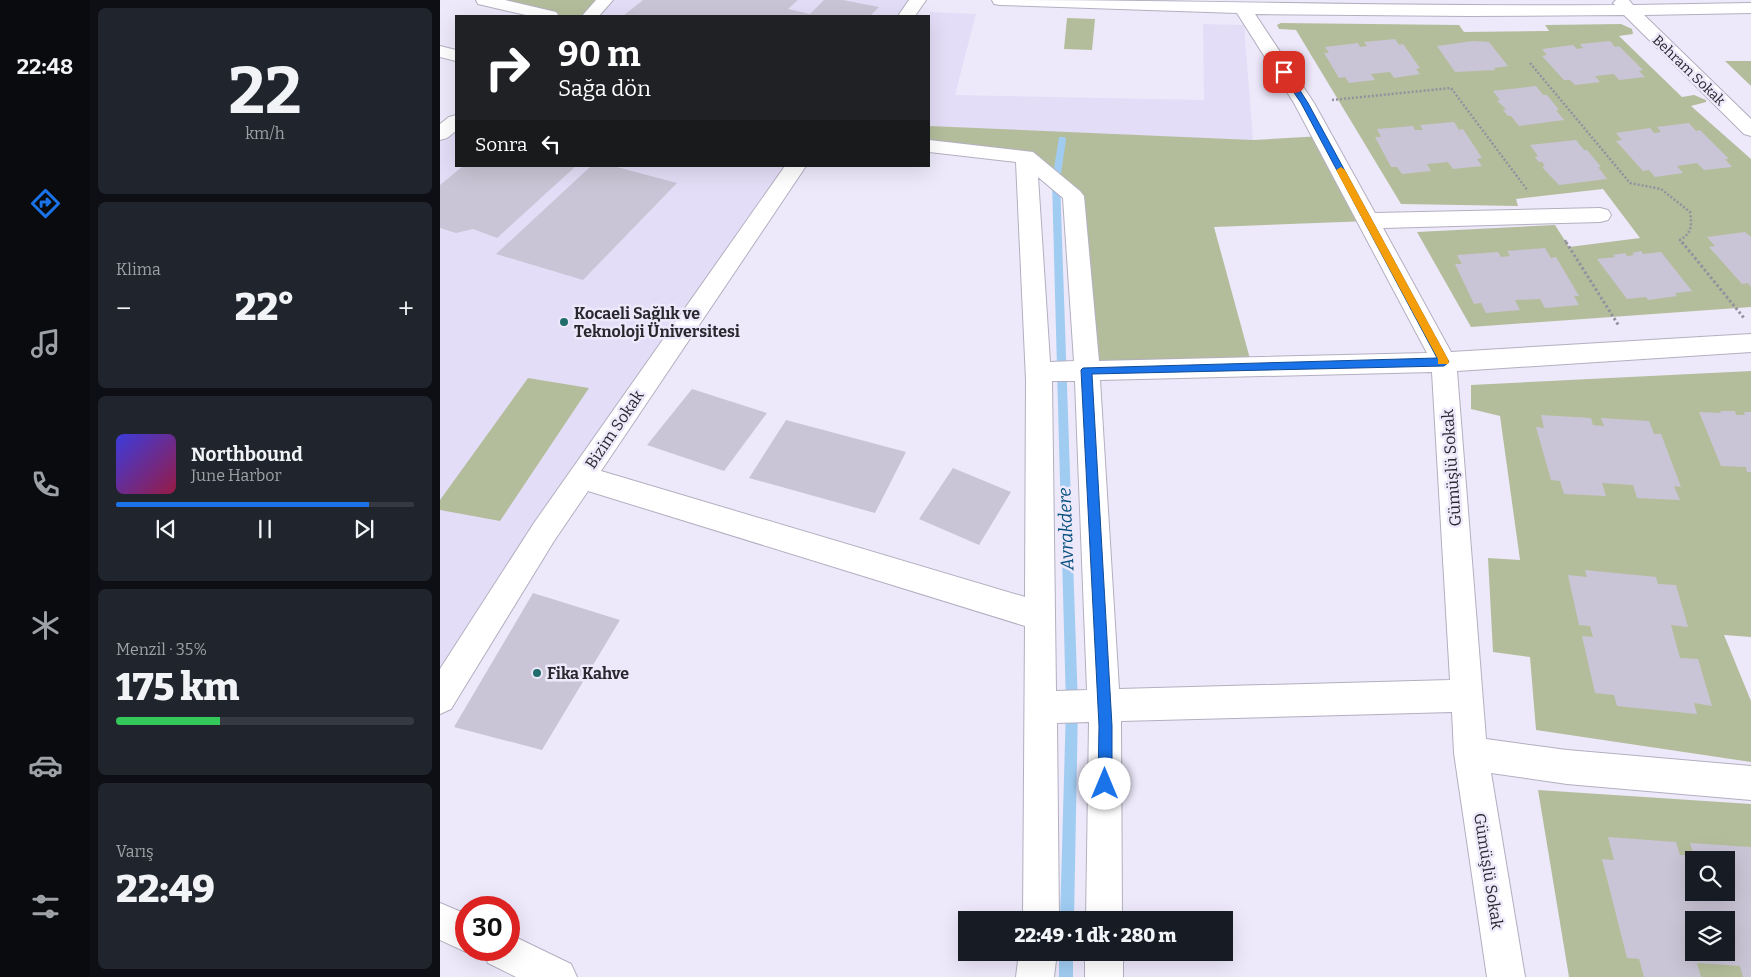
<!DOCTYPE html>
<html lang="tr">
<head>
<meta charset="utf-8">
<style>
	body { margin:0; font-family:Bitter,serif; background:#20242c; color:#f1f3f6; height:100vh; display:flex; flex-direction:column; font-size:19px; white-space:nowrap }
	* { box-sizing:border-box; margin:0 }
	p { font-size:16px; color:#9ea1a6 }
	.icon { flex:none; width:28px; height:28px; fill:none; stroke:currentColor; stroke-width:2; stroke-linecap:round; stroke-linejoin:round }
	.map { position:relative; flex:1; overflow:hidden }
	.panel { display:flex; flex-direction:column; gap:8px; padding:8px; background:#0d0f14; width:350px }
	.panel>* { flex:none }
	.banner { position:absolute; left:15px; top:15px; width:475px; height:152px; border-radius:0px; box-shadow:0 5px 20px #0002; background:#202124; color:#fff; overflow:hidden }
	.tools { position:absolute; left:1245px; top:851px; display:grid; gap:10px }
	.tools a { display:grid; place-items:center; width:50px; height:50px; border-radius:0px; background:#171b24; box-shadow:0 5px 20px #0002; font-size:25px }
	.speed { position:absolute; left:15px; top:896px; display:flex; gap:10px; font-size:25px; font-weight:700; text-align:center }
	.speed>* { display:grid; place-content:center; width:65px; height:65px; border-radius:50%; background:#171b24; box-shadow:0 5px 20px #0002; line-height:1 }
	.speed .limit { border:8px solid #d22; background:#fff; color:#111 }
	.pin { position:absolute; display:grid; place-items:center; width:42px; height:42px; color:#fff; margin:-21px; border-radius:10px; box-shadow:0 2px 8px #0006 }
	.me { position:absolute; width:55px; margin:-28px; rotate:0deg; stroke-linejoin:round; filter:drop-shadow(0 0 4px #0008) }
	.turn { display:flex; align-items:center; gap:18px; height:105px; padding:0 20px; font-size:22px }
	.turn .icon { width:65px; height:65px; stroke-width:2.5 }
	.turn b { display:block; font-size:35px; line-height:42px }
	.then { display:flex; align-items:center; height:48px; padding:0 20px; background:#0003; gap:10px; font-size:19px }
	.big { font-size:38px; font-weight:800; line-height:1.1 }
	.panel .card { flex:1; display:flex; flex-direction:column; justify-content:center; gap:8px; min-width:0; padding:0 18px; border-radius:8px; background:#20242c }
	.panel .dial { align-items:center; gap:0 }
	.dial b { font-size:65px; line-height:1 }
	.song { display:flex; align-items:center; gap:15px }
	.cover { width:60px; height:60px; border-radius:8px; background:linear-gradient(135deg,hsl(240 70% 55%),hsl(340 70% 35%)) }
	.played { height:5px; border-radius:2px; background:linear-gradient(90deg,#1a73e8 85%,#363941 85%) }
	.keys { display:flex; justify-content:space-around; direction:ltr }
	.heat { display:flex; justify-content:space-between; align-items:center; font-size:28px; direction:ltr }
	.charge { height:8px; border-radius:4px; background:linear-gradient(90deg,#34c759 35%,#363941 0) }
	.trip { position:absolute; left:518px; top:911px; width:275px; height:50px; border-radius:0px; background:#171b24; box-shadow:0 5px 20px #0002; font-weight:800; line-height:50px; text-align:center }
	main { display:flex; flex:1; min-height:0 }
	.menu { display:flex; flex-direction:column; width:90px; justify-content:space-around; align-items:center; background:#090b0e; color:#9ea1a6 }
	.menu .icon { width:35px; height:35px }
	.menu .active { color:#1a73e8 }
	.menu b { font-size:22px; color:#f1f3f6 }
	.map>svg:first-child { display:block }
	.built { fill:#e4ddf7 }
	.green { fill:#b4bd9b; fill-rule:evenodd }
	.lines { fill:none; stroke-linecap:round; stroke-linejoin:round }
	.stream { fill:#a0ccf2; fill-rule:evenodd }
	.building { fill:#cac5d6; fill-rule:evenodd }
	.minor-casing { stroke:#b3afc0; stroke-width:2 }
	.path-far1 { stroke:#94919e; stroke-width:2.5; stroke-dasharray:2 2; stroke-linecap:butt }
	.path { stroke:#94919e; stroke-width:3; stroke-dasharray:2.5 2.5; stroke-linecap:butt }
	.minor { fill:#fff; fill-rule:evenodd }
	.route { fill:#1a73e8; stroke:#114b97 }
	.slow { fill:#f59e0b }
	.poi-dot { fill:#216d6b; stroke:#ede9fb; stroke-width:2 }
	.labels { text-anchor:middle; stroke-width:5; stroke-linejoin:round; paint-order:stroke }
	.far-street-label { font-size:14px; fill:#2a282f; stroke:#ede9fb }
	.poi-label { font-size:16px; font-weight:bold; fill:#2a282f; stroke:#ede9fb; text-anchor:start }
	.street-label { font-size:16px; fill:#2a282f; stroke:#ede9fb }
	.water-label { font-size:18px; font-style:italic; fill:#08507f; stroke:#ede9fb }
</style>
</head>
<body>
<main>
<nav class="menu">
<b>22:48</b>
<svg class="icon active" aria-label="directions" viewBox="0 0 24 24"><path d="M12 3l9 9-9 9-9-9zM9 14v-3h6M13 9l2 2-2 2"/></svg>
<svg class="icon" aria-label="music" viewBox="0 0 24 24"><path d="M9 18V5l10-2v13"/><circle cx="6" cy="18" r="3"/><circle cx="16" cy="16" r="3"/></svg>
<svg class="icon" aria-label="phone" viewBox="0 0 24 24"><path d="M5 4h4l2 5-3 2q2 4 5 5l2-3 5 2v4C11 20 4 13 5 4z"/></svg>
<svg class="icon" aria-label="climate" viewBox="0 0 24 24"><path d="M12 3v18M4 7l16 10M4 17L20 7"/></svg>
<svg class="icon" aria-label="car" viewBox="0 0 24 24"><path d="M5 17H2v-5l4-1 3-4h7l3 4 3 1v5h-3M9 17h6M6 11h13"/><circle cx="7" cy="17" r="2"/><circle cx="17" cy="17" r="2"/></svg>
<svg class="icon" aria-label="filters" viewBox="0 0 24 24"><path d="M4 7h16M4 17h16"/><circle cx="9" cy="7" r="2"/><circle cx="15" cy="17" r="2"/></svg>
</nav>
<section class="panel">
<div class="card dial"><b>22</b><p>km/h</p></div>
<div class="card"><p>Klima</p>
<div class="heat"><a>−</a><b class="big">22°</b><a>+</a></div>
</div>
<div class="card">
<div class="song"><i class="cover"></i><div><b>Northbound</b><p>June Harbor</p></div></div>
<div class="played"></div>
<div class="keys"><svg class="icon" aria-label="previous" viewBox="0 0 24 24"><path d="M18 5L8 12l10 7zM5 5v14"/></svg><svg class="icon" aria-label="pause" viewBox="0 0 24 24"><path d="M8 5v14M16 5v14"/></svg><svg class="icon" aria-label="next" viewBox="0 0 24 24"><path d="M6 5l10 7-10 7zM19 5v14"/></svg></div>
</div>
<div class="card"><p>Menzil · 35%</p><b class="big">175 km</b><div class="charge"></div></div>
<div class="card"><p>Varış</p><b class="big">22:49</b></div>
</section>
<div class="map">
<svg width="1311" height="977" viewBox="0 0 1311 977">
	<rect width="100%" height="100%" fill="#ede9fb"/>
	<path class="built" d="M165 0H478L465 16H150Z
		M490 12 536 14 515 95 764 100 763 24 804 25 813 140 489 138V18Z
		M16 122V166H356L0 698V134Z"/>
	<path class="green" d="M44 0H165L150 16H110Z
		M627 18 655 19 652 50 624 49Z
		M841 23 1019 25 1024 32 1109 31 1105 25 1181 24 1192 29 1193 34 1179 36 1242 97 1254 95 1266 100V102L1251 106 1311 159V307L1031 327 977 232 1115 225 1129 247 1200 238 1163 189 1076 199 1078 206 961 204 856 30 839 29 837 25Z
		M1285 61H1311V86Z
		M489 126 813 140 882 136 929 221 774 227 812 366 647 370 633 196 586 157 489 146Z
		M1311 371V637L1284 635 1311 701V762L1096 730 1090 657 1053 652 1048 558 1080 560 1060 416 1031 409V385Z
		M88 378 149 388 60 521 0 510V500Z
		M1098 790 1311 804V977H1129ZM1254 860H1286V892H1254ZM1254 920H1286V952H1254Z"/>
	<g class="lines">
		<path class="stream" d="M619 137H625L626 139 620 181 638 706 634 920H620L626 706 612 181Z
			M619 952H633V977H619Z"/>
	</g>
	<path class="building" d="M203 0H358L348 9 370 14 384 0H403L439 7 430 16H183Z
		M955 39 959 45 963 44 980 68 976 69 980 74 954 78 950 72 931 74 935 80 909 83 905 77 899 78 884 53H889L885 47 918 43 920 47 927 46 924 42Z
		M1033 41 1049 42 1068 66 1054 68 1055 70 1015 72 997 46Z
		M1170 41 1175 47 1179 46 1203 70 1199 71 1205 77 1179 80 1174 74 1155 76 1160 82 1135 85 1130 80H1124L1102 56 1107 55 1102 49 1133 45 1137 49 1143 48 1140 44Z
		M1096 86 1103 95H1107L1119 110H1116L1124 120 1079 126 1071 116H1068L1063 110 1066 109 1057 101 1060 100 1053 91Z
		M1014 122 1019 130 1023 129 1042 158 1037 159 1042 166 1013 169 1008 162 987 164 991 171 962 174 957 167H951L935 137H941L937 129 973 126 975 130H983L980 125Z
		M1249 123 1256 131 1260 130 1289 159H1285L1292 167 1264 170 1257 163 1237 166 1243 173 1215 177 1209 170 1203 171 1176 141 1182 140 1176 133 1210 128 1214 133 1221 132 1217 127Z
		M1136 140 1144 150H1147L1161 167H1158L1167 179 1119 185 1102 167 1105 166 1102 162H1099L1095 157 1098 156 1090 145Z
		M23 166H136L57 238 33 229 16 233 0 228V185Z
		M151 166H173L237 183 143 280 56 254Z
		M1305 232 1311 237V287L1308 283 1302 284 1269 247 1275 246 1267 237Z
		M1105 248 1111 258 1116 257 1139 296H1134L1139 305 1105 308 1100 299 1075 300 1080 310 1046 313 1041 303 1034 304 1015 264H1022L1017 255 1058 252 1061 257 1070 256 1067 251Z
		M1201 251 1203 254 1221 252 1252 291 1235 293 1237 296 1208 300 1206 297 1187 299 1157 259 1175 257 1173 255 1185 253 1187 256 1194 255 1192 253Z
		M252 389 327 413 284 471 207 445Z
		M1280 411H1295L1296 415H1305L1304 412H1311V472H1307L1306 467 1281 466 1259 412 1281 413Z
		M1101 415 1151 418 1153 425 1164 426 1161 418 1209 421 1214 434H1221L1241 487 1234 486 1240 500 1197 498 1193 485 1162 483 1166 496 1124 494 1120 481 1111 480 1096 427 1104 428Z
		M346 420 466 452 435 513 309 478Z
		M513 468 571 492 539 545 479 519Z
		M1145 570 1216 577 1218 584 1236 585 1248 627 1231 625 1240 658 1258 659 1272 706 1254 703 1257 714 1177 706 1174 695 1155 693 1142 636 1153 637 1150 626 1139 625 1128 575 1147 577Z
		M93 593 180 620 102 750 14 727Z
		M1168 837 1236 842 1240 855 1254 856 1250 843 1311 847V977H1303L1300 966 1257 963 1261 977H1204L1199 959 1187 958 1162 859 1174 860ZM1254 860H1286V892H1254ZM1254 920H1286V952H1254Z"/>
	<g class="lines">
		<defs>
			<path id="minor" d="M36 0H65L116 12 119 16H90L38 4Z
				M156 0H173L159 16H142Z
				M469 0H486L475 16H458Z
				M552 0C759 0 967 7 1175 5L1173 3 1176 0H1189L1193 5 1311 3V13L1204 15 1311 119V136L1304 134 1184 15 1029 16 815 14 874 103 935 213 1160 208 1168 210 1171 215 1168 220 1160 222 943 228 1011 352 1311 334V352L1017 371 1046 739 1127 750 1311 766V800L1127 784 1051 773 1085 977H1047L1014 753 1012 712 681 721 682 920H646L649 722 617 723 619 920H583L585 626 148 491 114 541 11 709 0 714V669L94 523 345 166H366L161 471 585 597 586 380 576 162 489 152V140L593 152 640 191 644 196 659 361 987 353 854 103 797 13 560 5 554 4ZM598 177 623 198 634 361 610 362ZM992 372 1010 680 679 689 660 380ZM612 381H635L647 690 616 691Z
				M0 46 16 50V61L0 57Z
				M16 115V131L7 138 0 140V124L9 117Z
				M0 903 26 914V950H30L26 952 0 940Z
				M69 934 131 964 137 977H76L48 963 42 950H69Z
				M579 952H617L614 977H576Z
				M645 952H683V977H645Z"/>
		</defs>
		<use href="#minor" class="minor-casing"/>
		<path class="path-far1" d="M1090 63 1190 183 1221 189 1250 212C1252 225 1252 233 1240 240L1243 244
			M892 100 1011 88 1088 191
			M1125 240 1127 244"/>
		<path class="path" d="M1126 242 1179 326
			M1242 242 1304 318"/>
		<use href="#minor" class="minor"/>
	</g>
	<path class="route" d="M841 70H847L868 103 1009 362 1004 366 652 374 672 726V784L670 789 665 791 660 789 658 784 659 726 641 370 643 368 997 358 861 103 840 72Z"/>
	<path class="slow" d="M901 167 905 170 1008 359 1009 362 1008 364H998V359L896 170Z"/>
	<g class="poi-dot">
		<circle cx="124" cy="322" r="5"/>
		<circle cx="97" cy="673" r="5"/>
	</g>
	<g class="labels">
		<g class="far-street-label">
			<text transform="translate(1249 70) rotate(44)" y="5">Behram Sokak</text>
		</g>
		<g class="poi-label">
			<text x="134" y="319">Kocaeli Sağlık ve<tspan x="134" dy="18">Teknoloji Üniversitesi</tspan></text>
			<text x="107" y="679">Fika Kahve</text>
		</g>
		<g class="street-label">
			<text transform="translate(174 429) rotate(-56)" y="6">Bizim Sokak</text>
			<text transform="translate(1011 468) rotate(-94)" y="6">Gümüşlü Sokak</text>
			<text transform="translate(1049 871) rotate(81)" y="6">Gümüşlü Sokak</text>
		</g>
		<g class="water-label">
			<text transform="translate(626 529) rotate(-92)" y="6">Avrakdere</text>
		</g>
	</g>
</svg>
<div class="tools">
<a><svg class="icon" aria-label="search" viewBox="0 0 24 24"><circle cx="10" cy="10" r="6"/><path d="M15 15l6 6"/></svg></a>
<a><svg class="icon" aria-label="layers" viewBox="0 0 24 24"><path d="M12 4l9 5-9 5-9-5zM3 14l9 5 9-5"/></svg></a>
</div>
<div class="speed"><div class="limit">30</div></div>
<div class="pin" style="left:844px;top:72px;background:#d93025"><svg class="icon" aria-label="arrive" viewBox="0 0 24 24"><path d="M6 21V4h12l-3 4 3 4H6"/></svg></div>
<svg class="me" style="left:665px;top:784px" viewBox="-20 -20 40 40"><circle r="19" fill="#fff"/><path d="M0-13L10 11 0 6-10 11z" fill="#1a73e8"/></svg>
<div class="trip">22:49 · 1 dk · 280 m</div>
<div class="banner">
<div class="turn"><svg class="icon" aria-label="right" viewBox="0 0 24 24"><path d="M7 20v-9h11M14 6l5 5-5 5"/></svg><div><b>90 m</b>Sağa dön</div></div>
<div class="then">Sonra<svg class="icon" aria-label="left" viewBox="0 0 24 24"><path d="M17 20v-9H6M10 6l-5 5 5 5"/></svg></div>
</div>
</div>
</main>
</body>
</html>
